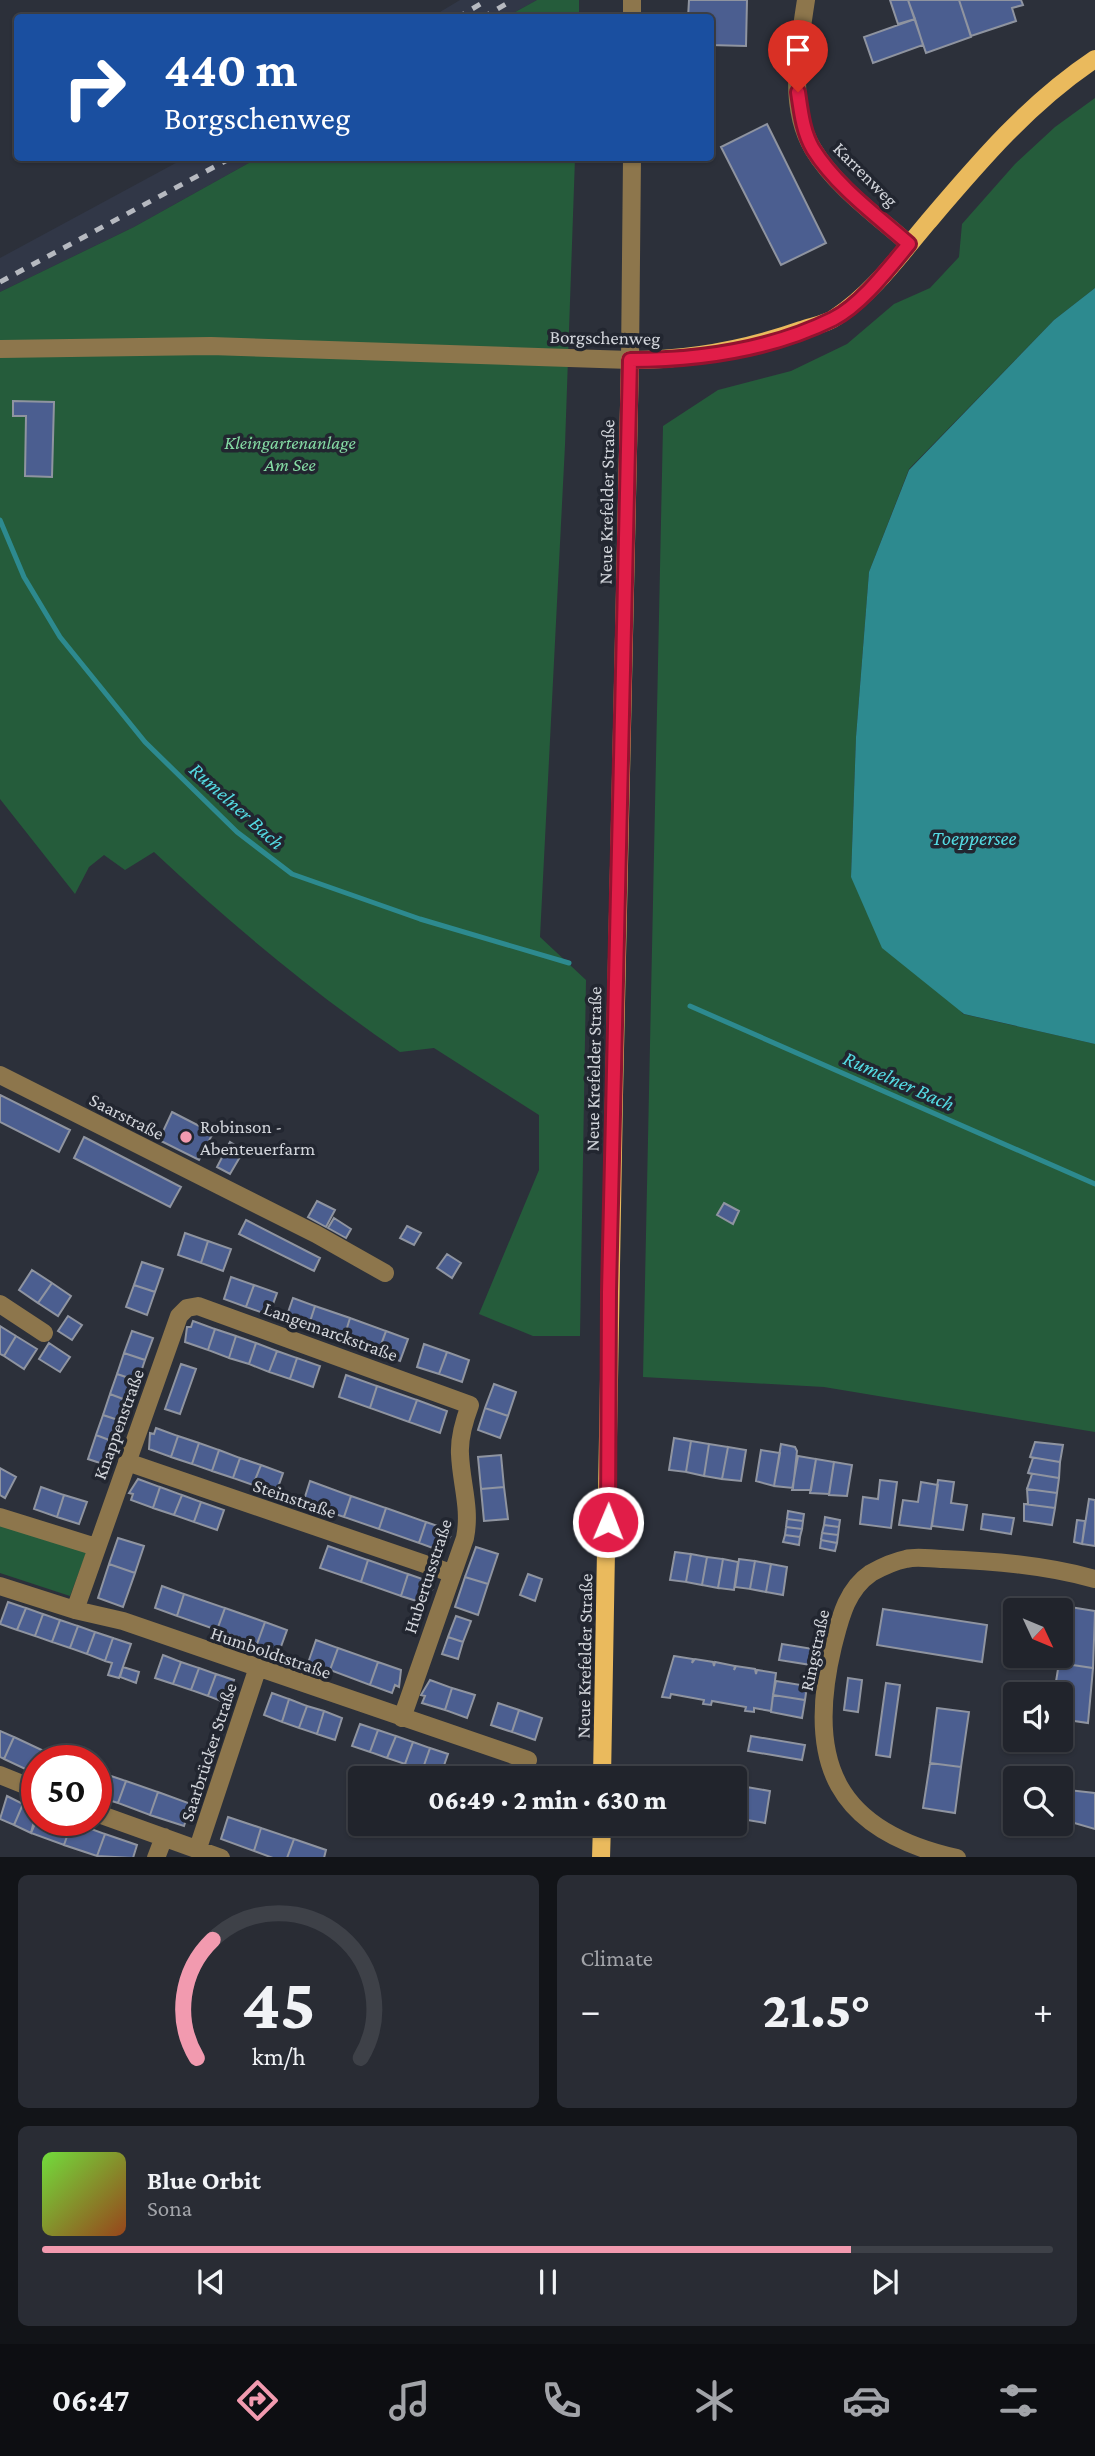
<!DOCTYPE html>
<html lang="en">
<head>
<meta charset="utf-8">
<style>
	body { margin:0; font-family:"Crimson Pro",serif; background:#292c34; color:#f1f3f6; height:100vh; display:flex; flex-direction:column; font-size:26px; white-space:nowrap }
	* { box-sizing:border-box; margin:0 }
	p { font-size:23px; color:#a2a4a9 }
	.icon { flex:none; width:38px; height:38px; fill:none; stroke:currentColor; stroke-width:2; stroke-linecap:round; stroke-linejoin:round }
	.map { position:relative; height:1857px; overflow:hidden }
	.drawer { display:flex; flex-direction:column; gap:18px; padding:18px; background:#121418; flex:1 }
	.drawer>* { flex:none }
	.hud { position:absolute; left:14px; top:14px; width:700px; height:147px; border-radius:7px; box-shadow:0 2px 5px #0004,0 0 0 2px #3e4148; background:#1a4fa0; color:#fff; overflow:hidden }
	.needle { width:46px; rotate:134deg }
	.buttons { position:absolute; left:1003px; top:1598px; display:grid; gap:14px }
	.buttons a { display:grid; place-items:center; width:70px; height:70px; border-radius:7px; background:#21242c; box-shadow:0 2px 5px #0004,0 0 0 2px #3e4148; font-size:35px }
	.speed { position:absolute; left:21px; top:1745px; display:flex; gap:14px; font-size:35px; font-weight:700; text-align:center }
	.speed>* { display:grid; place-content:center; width:91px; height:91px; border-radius:50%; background:#21242c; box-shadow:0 2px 5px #0004,0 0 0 2px #3e4148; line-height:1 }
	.speed .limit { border:10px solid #d22; background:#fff; color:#111 }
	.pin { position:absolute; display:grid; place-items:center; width:60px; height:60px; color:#fff; margin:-72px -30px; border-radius:50% 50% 50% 0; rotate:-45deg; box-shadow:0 0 7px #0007 }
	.pin .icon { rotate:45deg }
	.me { position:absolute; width:77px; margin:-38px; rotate:1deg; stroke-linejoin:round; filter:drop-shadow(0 0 5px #0008) }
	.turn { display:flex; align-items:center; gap:24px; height:147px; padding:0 35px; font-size:32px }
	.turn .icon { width:91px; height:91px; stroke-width:2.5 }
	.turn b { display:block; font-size:49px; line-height:60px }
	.big { font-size:52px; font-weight:800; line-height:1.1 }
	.drawer .card { flex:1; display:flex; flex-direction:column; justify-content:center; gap:10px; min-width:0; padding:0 24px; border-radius:10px; background:#292c34 }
	.drawer .dial { align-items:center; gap:0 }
	.dial svg { height:182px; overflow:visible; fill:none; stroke:#3e4148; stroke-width:7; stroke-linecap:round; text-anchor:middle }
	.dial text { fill:#f1f3f6; stroke:none }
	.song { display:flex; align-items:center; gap:21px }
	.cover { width:84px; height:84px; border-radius:10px; background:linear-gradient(135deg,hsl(100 70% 55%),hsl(20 70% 35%)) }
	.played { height:7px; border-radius:4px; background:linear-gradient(90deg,#f29aaf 80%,#3e4148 80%) }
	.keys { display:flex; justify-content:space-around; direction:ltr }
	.heat { display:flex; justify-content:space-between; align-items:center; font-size:38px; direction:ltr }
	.drawer .tiles { flex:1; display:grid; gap:18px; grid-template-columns:1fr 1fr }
	.card:last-child { grid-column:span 2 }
	.trip { position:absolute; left:348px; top:1766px; width:399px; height:70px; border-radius:7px; background:#21242c; box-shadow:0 2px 5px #0004,0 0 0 2px #3e4148; font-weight:800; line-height:70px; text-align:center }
	.tabs { display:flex; height:112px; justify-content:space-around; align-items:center; background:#0d0e12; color:#a2a4a9 }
	.tabs .icon { width:49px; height:49px }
	.tabs .selected { color:#f29aaf }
	.tabs b { font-size:32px; color:#f1f3f6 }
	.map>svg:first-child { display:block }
	.built { fill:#313747 }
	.green { fill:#255c3b }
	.water { fill:#2d8a8f }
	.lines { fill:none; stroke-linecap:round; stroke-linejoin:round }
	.stream { stroke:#2d8a8f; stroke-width:5 }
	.building { fill:#4b5e90; stroke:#8f94a0; stroke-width:2 }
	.minor { stroke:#8d764c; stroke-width:18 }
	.major { stroke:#eaba5d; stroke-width:18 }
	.rail { stroke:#b6b9c0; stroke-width:5; stroke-dasharray:9 9; stroke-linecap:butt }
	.route-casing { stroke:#92132f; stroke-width:18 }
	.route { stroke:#e11d48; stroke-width:12 }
	.poi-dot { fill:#f29aaf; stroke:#222630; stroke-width:2.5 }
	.labels { text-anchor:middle; stroke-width:7; stroke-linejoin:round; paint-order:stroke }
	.street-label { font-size:19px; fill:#d2d5db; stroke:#222630 }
	.park-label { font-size:19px; font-style:italic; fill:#85dba4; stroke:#222630 }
	.poi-label { font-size:19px; fill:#d2d5db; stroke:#222630; text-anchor:start }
	.water-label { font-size:21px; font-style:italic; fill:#54dae2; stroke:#222630 }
</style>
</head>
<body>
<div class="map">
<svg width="1095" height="1858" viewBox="0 0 1095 1858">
	<rect width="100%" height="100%" fill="#2c303a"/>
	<path class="built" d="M460 0H537L506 17 430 18Z
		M185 158H258L134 227 0 292V258Z"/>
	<path class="green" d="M537 0H579V17H506Z
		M1095 98V288L1054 320 909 469 869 572 856 737 851 877 963 1014 1095 1044V1432L824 1387 643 1377 663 426 718 390 791 371 847 344 894 304 930 288 959 257 962 224 1015 164 1055 127Z
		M258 158H575L565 445 540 937 586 980 580 1336H533L479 1314 539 1170V1115L434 1048 400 1052C312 992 232 925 154 852L125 870 104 855 89 867 75 894 0 799V292L134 227Z
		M0 1522 87 1551 70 1596 0 1573Z"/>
	<path class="water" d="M1095 288V1044L964 1014 882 948 851 877 856 737 869 572 909 470 1054 320Z"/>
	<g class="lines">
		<path class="stream" d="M0 520 24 577 60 637 145 742 237 832 292 874 420 919 569 963
			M690 1006 1095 1184"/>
	</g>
	<path class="building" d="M689 0H747L746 46 710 45V18H688Z
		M890 0H908L915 19 898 24Z
		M908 0H959L971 37 926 53Z
		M959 0H1021L1023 5 1012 8 1016 21 971 36Z
		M915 19 923 45 873 63 864 37Z
		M767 124 826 243 781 265 721 147Z
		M13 401 54 402 52 477 25 476 26 416H13Z
		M0 1095 70 1130 59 1152 0 1122Z
		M172 1112 213 1133 199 1160 159 1140Z
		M84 1137 181 1187 170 1207 74 1158Z
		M230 1142 244 1150 230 1174 217 1167Z
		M317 1201 335 1210 326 1227 308 1217Z
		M724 1203 739 1211 733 1224 717 1215Z
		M334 1218 351 1229 346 1238 328 1228Z
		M246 1220 320 1258 314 1271 239 1234Z
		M407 1226 421 1233 414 1245 400 1238Z
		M185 1233 208 1241 201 1263 178 1255Z
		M208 1241 231 1249 223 1271 201 1263Z
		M447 1254 461 1263 452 1278 437 1268Z
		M142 1262 163 1269 155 1292 134 1285Z
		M32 1270 52 1283 38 1303 19 1290Z
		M231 1277 254 1285 246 1307 224 1299Z
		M52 1283 71 1296 58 1316 38 1303Z
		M134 1285 155 1292 147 1315 126 1307Z
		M254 1285 277 1293 269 1315 246 1307Z
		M293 1298 315 1306 308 1328 285 1321Z
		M315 1306 350 1318 343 1341 308 1328Z
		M68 1316 82 1325 72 1340 58 1331Z
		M350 1318 386 1331 378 1353 343 1341Z
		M193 1321 215 1329 208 1350 185 1342 187 1327H191Z
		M0 1326 16 1336 4 1356 0 1354Z
		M215 1329 236 1336 229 1358 208 1350Z
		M132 1331 153 1338 145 1360 124 1353Z
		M386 1331 408 1339 400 1361 378 1353Z
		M16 1336 37 1349 24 1369 4 1356Z
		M236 1336 256 1343 249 1364 229 1358Z
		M49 1343 70 1357 60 1372 39 1359Z
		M256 1343 277 1351 269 1372 249 1364Z
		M424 1344 447 1352 439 1374 417 1367Z
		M277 1351 297 1358 290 1379 269 1372Z
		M447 1352 469 1360 462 1382 439 1374Z
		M124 1353 145 1360 138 1381 117 1374Z
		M297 1358 320 1366 313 1387 290 1379Z
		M181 1364 196 1369 180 1414 165 1409Z
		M117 1374 138 1381 131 1402 110 1394Z
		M346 1375 377 1386 370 1408 339 1397Z
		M494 1384 516 1392 508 1416 485 1408Z
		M377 1386 417 1400 409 1422 370 1408Z
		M110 1394 131 1402 124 1422 103 1415Z
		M417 1400 447 1411 440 1433 409 1422Z
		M485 1408 508 1416 500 1438 478 1430Z
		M103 1415 124 1422 117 1443 96 1435Z
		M156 1428 178 1436 171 1457 149 1449 150 1433 154 1434Z
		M96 1435 117 1443 109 1466 88 1459Z
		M178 1436 199 1443 192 1464 171 1457Z
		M674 1438 691 1441 686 1472 669 1470Z
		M691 1441 709 1444 704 1476 686 1472Z
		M1035 1442 1063 1445 1060 1462 1030 1457Z
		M199 1443 219 1450 212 1471 192 1464Z
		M709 1444 728 1447 722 1479 704 1476Z
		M781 1444 795 1447 797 1451 793 1488 774 1486Z
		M728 1447 746 1450 741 1481 722 1479Z
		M219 1450 240 1458 233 1478 212 1471Z
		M761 1450 780 1453 774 1486 756 1481Z
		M501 1455 504 1487 481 1489 478 1457Z
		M798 1456 816 1459 811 1490H792Z
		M1030 1457 1060 1462 1059 1478 1028 1473 1033 1458Z
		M240 1458 261 1465 253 1485 233 1478Z
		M816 1459 834 1462 829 1494 810 1493Z
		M834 1462 852 1465 847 1496 829 1495Z
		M261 1465 283 1473 276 1493 253 1485Z
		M0 1468 16 1477 5 1498 0 1495Z
		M1028 1473 1059 1478 1057 1493 1027 1489 1032 1474Z
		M138 1479 160 1487 153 1508 131 1500 133 1494 129 1493Z
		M880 1480 897 1482 891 1528 860 1524 863 1497 878 1499Z
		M938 1480 954 1482 951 1503 967 1505 963 1530 932 1526Z
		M310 1481 351 1496 344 1517 303 1503Z
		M921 1482 938 1485 931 1529 899 1525 903 1500 918 1502Z
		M41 1487 64 1495 57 1517 34 1509Z
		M160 1487 182 1495 174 1515 153 1508Z
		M504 1487 508 1519 484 1521 481 1489Z
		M1027 1489 1057 1493 1055 1508 1024 1504H1028Z
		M64 1495 87 1502 79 1524 57 1517Z
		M182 1495 201 1502 194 1522 174 1515Z
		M351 1496 386 1508 379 1529 344 1517Z
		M1089 1499 1095 1500V1546L1082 1544Z
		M201 1502 224 1510 217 1530 194 1522Z
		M1024 1504 1055 1508 1052 1525 1024 1521Z
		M386 1508 426 1522 419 1543 379 1529Z
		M788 1511 804 1514 803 1521 787 1519Z
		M983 1514 1014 1518 1011 1534 981 1529Z
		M825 1517 840 1520 839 1527 824 1525Z
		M787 1519 803 1521 802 1529 786 1527Z
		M1077 1520 1085 1521 1082 1544 1074 1542Z
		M426 1522 449 1530 446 1536 450 1537 441 1551 419 1543Z
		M824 1525 839 1527 838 1535 822 1533Z
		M786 1527 802 1529 800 1537 785 1535Z
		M822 1533 838 1535 837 1543 821 1540Z
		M785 1535 800 1537 799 1545 783 1542Z
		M118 1538 144 1546 135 1573 109 1564Z
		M821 1540 837 1543 835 1551 820 1548Z
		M328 1546 368 1560 361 1582 320 1568Z
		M476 1547 498 1554 488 1584 465 1577Z
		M675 1552 691 1554 686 1582 670 1580Z
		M691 1554 707 1557 702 1585 686 1582Z
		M707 1557 723 1559 718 1588 702 1585Z
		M723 1559 738 1562 734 1590 718 1588Z
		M739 1559 755 1561 750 1589 735 1587Z
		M368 1560 408 1574 401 1596 361 1582Z
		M755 1561 771 1564 766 1592 750 1589Z
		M109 1564 135 1573 123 1607 98 1598Z
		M771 1564 787 1567 783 1595 766 1592Z
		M408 1574 431 1582 428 1588 432 1590 423 1603 401 1596Z
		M528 1574 542 1579 535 1601 520 1595Z
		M465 1577 488 1584 478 1615 455 1607Z
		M162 1586 184 1594 177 1616 155 1608Z
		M184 1594 225 1608 217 1630 177 1616Z
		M8 1602 26 1608 17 1630 0 1624Z
		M1070 1607 1095 1611 1093 1668 1059 1663Z
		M26 1608 43 1614 35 1636 17 1630Z
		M225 1608 265 1622 257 1644 217 1630Z
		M883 1609 987 1625 982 1662 877 1645Z
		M43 1614 60 1620 52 1642 35 1636Z
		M456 1616 471 1621 463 1642 448 1637Z
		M60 1620 78 1626 70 1648 52 1642Z
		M265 1622 287 1630 279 1652 257 1644Z
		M78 1626 95 1632 87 1654 70 1648Z
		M95 1632 113 1638 105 1661 87 1654Z
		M448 1637 463 1642 458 1659 442 1654Z
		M113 1638 131 1644 119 1678 108 1675 112 1663 105 1661Z
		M316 1640 338 1648 330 1670 308 1663Z
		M782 1644 813 1649 811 1665 779 1660Z
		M338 1648 378 1662 370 1685 330 1670Z
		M163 1655 181 1662 173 1684 155 1678Z
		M674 1656 693 1659 692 1663 695 1659 713 1662 714 1666 715 1662 735 1666 734 1670 736 1666 755 1669 756 1674 757 1670 776 1673 771 1711 754 1708V1712L745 1711 746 1707 712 1701 711 1705 703 1704 704 1700 671 1694 670 1698 662 1697Z
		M181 1662 199 1668 191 1690 173 1684Z
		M378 1662 401 1670 399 1687 395 1685 392 1693 370 1685Z
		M1059 1663 1093 1668 1088 1723 1060 1719V1694H1054Z
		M123 1667 139 1672 136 1683 120 1677Z
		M199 1668 216 1674 208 1696 191 1690Z
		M216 1674 234 1680 226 1703 208 1696Z
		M848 1678 862 1680 858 1712 844 1710Z
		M430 1680 452 1688 445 1710 422 1703 425 1696 421 1695Z
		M776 1681 807 1686 805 1700 773 1695Z
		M886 1683 900 1685 890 1757 876 1755Z
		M452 1688 475 1695 467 1718 445 1710Z
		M272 1693 289 1699 282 1722 264 1715Z
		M773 1695 805 1700 802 1718 771 1712Z
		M289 1699 307 1706 299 1728 282 1722Z
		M498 1703 519 1710 512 1732 491 1725Z
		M307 1706 324 1711 317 1734 299 1728Z
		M937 1708 969 1712 961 1767 930 1763Z
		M519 1710 542 1718 535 1740 512 1732Z
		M324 1711 342 1718 335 1740 317 1734Z
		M360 1724 378 1730 370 1752 352 1746Z
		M378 1730 396 1736 387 1758 370 1752Z
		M0 1731 14 1737 4 1759 0 1757Z
		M396 1736 413 1742 405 1764 387 1758Z
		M751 1736 805 1745 802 1760 748 1751Z
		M14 1737 46 1752 42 1760H37L36 1774 4 1759Z
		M413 1742 430 1748 422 1771 405 1764Z
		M430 1748 448 1754 440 1777 422 1771Z
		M930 1763 961 1767 955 1813 923 1808Z
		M96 1771 126 1781 118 1803 96 1796Z
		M126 1781 158 1792 150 1815 118 1803Z
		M735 1785 770 1791 765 1823 735 1818Z
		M1060 1788 1068 1790 1064 1820H1060Z
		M1068 1790 1095 1793V1829L1064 1820Z
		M158 1792 191 1804 184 1826 150 1815Z
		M194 1795 201 1798 196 1814 189 1812Z
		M7 1796 23 1804 14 1825 0 1819Z
		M23 1804 37 1809 31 1833 14 1825Z
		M228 1817 261 1828 254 1851 221 1839Z
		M37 1819 72 1822 64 1845 31 1833Z
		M72 1822 105 1834 97 1856 64 1845Z
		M261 1828 294 1839 287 1858H273L254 1851Z
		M105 1834 137 1845 133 1858 97 1856Z
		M294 1839 326 1850 324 1858H287Z"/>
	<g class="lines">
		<path class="minor" d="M806 0C799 47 787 106 813 149 835 186 877 216 909 244
			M632 18V0
			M0 349 211 346 630 360 632 158
			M0 1075 316 1234 385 1273
			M0 1304 44 1333
			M127 1462 451 1573
			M0 1517 96 1547
			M0 1586 75 1610 123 1621 528 1760
			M75 1610 179 1316 187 1308 198 1306 470 1405C464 1421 459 1437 460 1454 461 1483 471 1508 465 1538L402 1718
			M0 1775 37 1790
			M96 1813 221 1858
			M198 1848 257 1670
			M156 1858 164 1837
			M957 1858C836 1831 805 1763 833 1646 840 1619 846 1590 871 1573 880 1568 896 1561 906 1559 917 1556 931 1559 943 1559 993 1561 1046 1565 1095 1579"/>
		<path class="major" d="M602 1778C610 1305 618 833 630 360 690 360 744 350 801 330 812 326 827 324 836 317 873 293 900 255 928 222 979 162 1029 103 1095 59
			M601 1858 602 1824"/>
		<path class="rail" d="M457 18 487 0
			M482 18 513 0
			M0 282 231 158"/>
	</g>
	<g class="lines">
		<defs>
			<path id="route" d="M608 1522 609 1292 630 360C698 360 770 350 833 319 861 305 889 268 909 244 877 216 836 186 813 149 803 132 801 112 798 92"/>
		</defs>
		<use href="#route" class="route-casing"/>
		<use href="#route" class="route"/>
	</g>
	<circle class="poi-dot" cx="186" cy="1137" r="7"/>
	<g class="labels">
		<g class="street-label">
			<text transform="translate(866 174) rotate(45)" y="7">Karrenweg</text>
			<text transform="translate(605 337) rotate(1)" y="7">Borgschenweg</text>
			<text transform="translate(606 502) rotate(-89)" y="7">Neue Krefelder Straße</text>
			<text transform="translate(593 1069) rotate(-89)" y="7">Neue Krefelder Straße</text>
			<text transform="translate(127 1116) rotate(27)" y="7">Saarstraße</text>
			<text transform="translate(331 1331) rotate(20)" y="7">Langemarckstraße</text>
			<text transform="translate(118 1424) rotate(-70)" y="7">Knappenstraße</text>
			<text transform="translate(295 1498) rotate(19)" y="7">Steinstraße</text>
			<text transform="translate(427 1576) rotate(-72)" y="7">Hubertusstraße</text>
			<text transform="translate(814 1650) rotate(-78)" y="7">Ringstraße</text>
			<text transform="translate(271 1652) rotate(19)" y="7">Humboldtstraße</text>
			<text transform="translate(584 1656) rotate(-89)" y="7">Neue Krefelder Straße</text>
			<text transform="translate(208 1752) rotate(-72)" y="7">Saarbrücker Straße</text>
		</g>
		<g class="park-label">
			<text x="290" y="449">Kleingartenanlage<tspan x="290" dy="22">Am See</tspan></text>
		</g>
		<g class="poi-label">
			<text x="200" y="1133">Robinson -<tspan x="200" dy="22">Abenteuerfarm</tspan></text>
		</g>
		<g class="water-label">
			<text transform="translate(237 806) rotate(42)" y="7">Rumelner Bach</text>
			<text x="974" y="845">Toeppersee</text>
			<text transform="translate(899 1081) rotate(24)" y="7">Rumelner Bach</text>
		</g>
	</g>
</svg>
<div class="buttons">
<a><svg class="needle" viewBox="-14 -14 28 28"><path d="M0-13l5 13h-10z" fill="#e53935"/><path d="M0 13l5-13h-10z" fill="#a2a4a9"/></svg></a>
<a><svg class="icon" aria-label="sound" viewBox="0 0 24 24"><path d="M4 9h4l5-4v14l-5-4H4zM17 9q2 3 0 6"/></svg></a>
<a><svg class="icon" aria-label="search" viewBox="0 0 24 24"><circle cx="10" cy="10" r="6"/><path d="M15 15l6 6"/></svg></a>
</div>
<div class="speed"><div class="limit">50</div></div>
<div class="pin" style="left:798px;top:92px;background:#d93025"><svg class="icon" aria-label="arrive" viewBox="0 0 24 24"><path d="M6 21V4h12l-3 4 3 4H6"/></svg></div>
<svg class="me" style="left:608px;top:1522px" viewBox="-20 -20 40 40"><circle r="17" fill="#e11d48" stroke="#fff" stroke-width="3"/><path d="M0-11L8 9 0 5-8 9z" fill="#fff"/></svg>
<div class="trip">06:49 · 2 min · 630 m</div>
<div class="hud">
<div class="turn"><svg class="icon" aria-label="right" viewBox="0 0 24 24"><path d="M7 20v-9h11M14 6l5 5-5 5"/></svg><div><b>440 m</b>Borgschenweg</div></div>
</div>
</div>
<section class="drawer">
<div class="tiles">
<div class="card dial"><svg viewBox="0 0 100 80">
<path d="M14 69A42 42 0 1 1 86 69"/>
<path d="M14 69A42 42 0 0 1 21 17" stroke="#f29aaf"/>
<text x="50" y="56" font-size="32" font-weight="700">45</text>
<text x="50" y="72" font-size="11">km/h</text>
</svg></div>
<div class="card"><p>Climate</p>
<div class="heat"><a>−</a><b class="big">21.5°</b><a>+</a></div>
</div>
<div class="card">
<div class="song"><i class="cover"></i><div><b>Blue Orbit</b><p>Sona</p></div></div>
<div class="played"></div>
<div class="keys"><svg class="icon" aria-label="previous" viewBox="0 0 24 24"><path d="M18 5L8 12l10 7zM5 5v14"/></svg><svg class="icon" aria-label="pause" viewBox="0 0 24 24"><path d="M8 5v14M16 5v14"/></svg><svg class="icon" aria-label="next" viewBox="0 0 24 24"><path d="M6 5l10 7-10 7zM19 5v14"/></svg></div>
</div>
</div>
</section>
<nav class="tabs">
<b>06:47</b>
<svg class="icon selected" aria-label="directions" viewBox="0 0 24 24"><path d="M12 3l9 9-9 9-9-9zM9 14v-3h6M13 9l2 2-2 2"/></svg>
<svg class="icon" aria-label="music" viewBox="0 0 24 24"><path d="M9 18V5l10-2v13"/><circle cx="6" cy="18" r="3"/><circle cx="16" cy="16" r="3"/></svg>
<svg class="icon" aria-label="phone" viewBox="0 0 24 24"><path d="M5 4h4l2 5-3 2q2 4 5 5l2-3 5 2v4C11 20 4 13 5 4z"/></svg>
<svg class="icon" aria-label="climate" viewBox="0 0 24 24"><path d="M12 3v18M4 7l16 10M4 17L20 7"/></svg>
<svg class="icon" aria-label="car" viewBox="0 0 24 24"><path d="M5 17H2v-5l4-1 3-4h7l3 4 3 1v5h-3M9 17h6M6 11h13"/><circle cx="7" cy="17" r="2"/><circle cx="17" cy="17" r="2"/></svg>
<svg class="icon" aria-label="filters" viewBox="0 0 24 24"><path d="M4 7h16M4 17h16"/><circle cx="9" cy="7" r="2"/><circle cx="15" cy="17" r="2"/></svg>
</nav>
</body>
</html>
